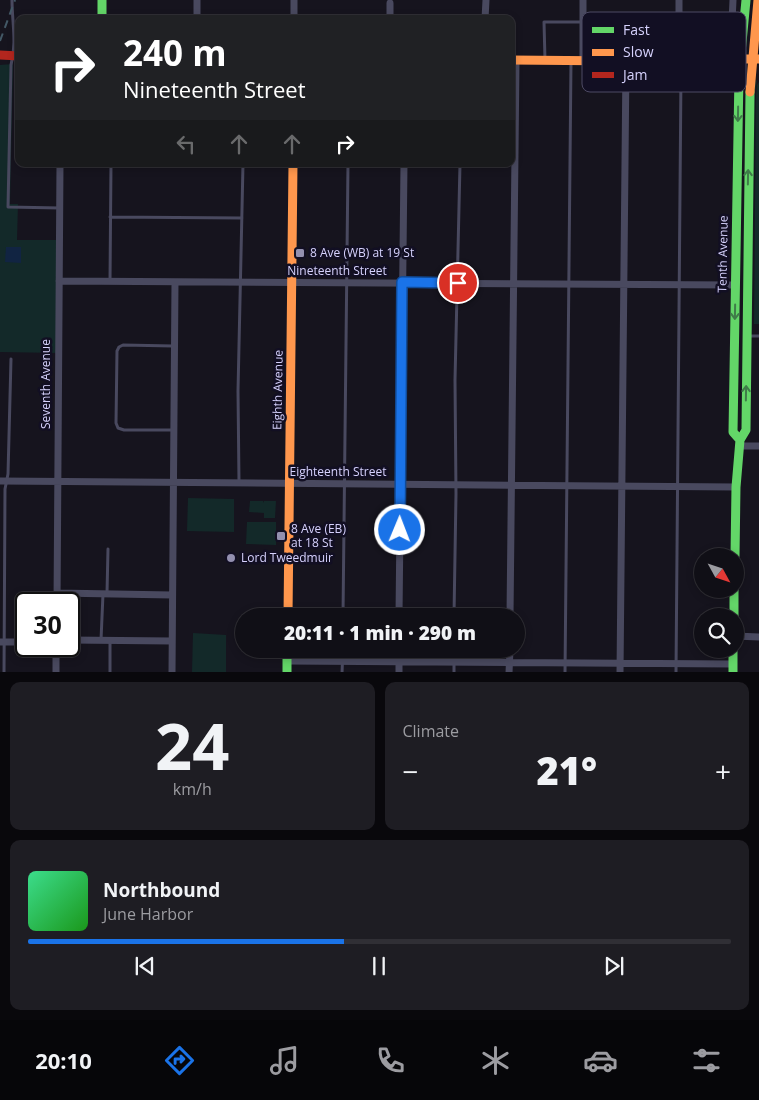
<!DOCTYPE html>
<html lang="en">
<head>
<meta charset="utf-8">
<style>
	body { margin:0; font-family:"Open Sans",sans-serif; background:#1e1d23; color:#f1f3f6; height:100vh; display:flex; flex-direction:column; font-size:19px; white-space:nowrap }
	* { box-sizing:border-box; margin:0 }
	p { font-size:16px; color:#9c9ca1 }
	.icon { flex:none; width:28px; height:28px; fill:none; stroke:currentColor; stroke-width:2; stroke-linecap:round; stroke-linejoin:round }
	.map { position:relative; height:672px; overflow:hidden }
	.panel { display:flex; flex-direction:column; gap:10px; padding:10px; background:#09080c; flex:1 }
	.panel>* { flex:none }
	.guide { position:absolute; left:15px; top:15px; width:500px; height:152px; border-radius:10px; box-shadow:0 2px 8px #0003,0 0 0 1px #302f35; background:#202124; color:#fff; overflow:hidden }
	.needle { width:32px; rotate:130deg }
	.controls { position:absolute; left:694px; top:548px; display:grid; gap:10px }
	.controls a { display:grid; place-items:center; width:50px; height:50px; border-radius:50%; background:#100f16; box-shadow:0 2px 8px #0003,0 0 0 1px #302f35; font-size:25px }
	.speed { position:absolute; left:15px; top:592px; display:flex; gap:10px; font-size:25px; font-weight:700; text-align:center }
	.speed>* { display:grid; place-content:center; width:65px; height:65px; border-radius:50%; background:#100f16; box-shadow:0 2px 8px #0003,0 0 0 1px #302f35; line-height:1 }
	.speed .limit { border:2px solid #111; border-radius:8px; background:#fff; color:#111 }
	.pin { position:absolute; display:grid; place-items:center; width:42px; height:42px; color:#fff; margin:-21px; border:2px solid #fff; border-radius:50%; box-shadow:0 1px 5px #0007 }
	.me { position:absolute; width:55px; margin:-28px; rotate:1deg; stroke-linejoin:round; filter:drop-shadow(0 0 4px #0008) }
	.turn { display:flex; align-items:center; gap:18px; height:105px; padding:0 25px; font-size:22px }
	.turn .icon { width:65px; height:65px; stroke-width:2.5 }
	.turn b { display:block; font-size:35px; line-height:42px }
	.lanes { display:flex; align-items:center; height:48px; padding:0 25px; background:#0003; justify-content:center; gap:25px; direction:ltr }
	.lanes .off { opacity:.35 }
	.big { font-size:38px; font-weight:800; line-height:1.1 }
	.panel .widget { flex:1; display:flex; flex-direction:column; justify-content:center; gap:8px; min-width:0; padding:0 18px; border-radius:10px; background:#1e1d23 }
	.panel .dial { align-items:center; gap:0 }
	.dial b { font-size:65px; line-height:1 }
	.song { display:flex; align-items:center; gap:15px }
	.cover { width:60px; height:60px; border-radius:8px; background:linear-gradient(135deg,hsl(150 70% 55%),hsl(120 70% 35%)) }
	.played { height:5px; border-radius:2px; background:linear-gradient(90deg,#1a73e8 45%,#302f35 45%) }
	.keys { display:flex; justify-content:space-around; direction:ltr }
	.heat { display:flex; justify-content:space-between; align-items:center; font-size:28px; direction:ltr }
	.panel .tiles { flex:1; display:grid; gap:10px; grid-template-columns:1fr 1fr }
	.widget:last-child { grid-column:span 2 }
	.trip { position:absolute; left:235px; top:608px; width:290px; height:50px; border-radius:25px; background:#100f16; box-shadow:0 2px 8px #0003,0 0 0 1px #302f35; font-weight:800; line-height:50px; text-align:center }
	.tab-bar { display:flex; height:80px; justify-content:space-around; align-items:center; background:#060609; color:#9c9ca1 }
	.tab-bar .icon { width:35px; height:35px }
	.tab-bar .current { color:#1a73e8 }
	.tab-bar b { font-size:22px; color:#f1f3f6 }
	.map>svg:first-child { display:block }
	.green { fill:#132929 }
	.water { fill:#112442 }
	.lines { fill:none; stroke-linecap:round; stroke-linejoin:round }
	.lane { stroke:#49495f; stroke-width:3 }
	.street { stroke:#49495f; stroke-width:7 }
	.fast { stroke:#63d668; stroke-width:9 }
	.slow { stroke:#ff974d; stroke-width:9 }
	.jam { stroke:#b3261e; stroke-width:9 }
	.rail { stroke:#435866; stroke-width:2; stroke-dasharray:8 6; stroke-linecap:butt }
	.oneway { stroke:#3f7c49 }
	.route-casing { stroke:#114b97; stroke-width:12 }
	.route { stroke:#1a73e8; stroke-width:9 }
	.poi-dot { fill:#9390af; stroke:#120f23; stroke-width:2 }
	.labels { text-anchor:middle; stroke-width:5; stroke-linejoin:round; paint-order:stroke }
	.poi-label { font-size:12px; fill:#d6d2fd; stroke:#120f23; text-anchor:start }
	.street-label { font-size:12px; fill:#d6d2fd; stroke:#120f23 }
	.key { fill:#120f23; stroke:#4d4a64; stroke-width:1 }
	.key-label { font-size:14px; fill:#d6d2fd }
</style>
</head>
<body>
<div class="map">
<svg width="759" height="673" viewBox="0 0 759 673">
	<rect width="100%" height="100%" fill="#16141e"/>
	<path class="green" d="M13 64 10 204H18L17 240H60L59 353 0 352V65Z
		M756 80 757 81 755 92 752 331 751 330 754 86Z
		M759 82V324H754L756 94 757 85Z
		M188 498 234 499V532L187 531Z
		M250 501H263L264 503V501H276L275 518H264V513L249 512Z
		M247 522H276V545L246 544Z
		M193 633 226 635V672H192Z"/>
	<path class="water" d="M6 247H21V263L5 262Z"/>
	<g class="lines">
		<path class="lane" d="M12 0C12 22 17 43 11 65L8 207 60 208
			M545 60 544 22H583
			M110 217 242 218
			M110 281 111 164
			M748 336H759
			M173 346 123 345 119 347 117 351 116 423 118 428 124 430H173
			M239 482 238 391 243 164
			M107 593 108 549
			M343 616 348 164
			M454 616 456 494 455 380 460 164
			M101 640 103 594
			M4 673 5 489 8 474 11 359
			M110 673V641
			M342 673 343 649
			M454 673V649
			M565 673 571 61
			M676 673 681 73"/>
		<path class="street" d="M197 19V0
			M294 19V0
			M390 19V3
			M485 19 486 0
			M731 43 733 0
			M583 60V0
			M679 61V0
			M59 281 735 285
			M739 446H759
			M0 481 736 487
			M57 593 172 595
			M57 604 60 164
			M399 616 404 164
			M510 616 516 60
			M735 636 759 637
			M69 640 172 641
			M0 642H26
			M287 661 733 664
			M56 673V646
			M172 673 175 282
			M399 673V649
			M509 673 510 649
			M620 673 626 61"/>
		<path class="fast" d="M102 0V19
			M740 440 733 432 739 74 746 0
			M735 556 736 487 740 440 746 430 750 92
			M734 589V616
			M287 649V673
			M733 649V673"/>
		<path class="slow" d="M511 60 732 62 740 59H759
			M750 92 758 0
			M288 616 293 164"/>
		<path class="jam" d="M0 55 19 56"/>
		<path class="rail" d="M0 41 15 0"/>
	</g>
	<defs><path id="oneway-shaft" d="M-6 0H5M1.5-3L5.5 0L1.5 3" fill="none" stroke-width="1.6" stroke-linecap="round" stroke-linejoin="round" transform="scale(1.25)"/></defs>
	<g class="oneway">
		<use href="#oneway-shaft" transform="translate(738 114) rotate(91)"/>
		<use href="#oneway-shaft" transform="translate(748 177) rotate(-89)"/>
		<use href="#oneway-shaft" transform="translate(735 312) rotate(91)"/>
		<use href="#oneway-shaft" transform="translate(746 393) rotate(-89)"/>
	</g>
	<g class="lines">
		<defs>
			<path id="route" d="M400 530 402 282 458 283"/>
		</defs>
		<use href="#route" class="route-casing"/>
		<use href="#route" class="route"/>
	</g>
	<g class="poi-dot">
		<rect x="295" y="248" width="10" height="10" rx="2.5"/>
		<rect x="276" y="531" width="10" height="10" rx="2.5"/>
		<circle cx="231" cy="558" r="5"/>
	</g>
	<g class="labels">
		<g class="poi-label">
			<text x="310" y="257">8 Ave (WB) at 19 St</text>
			<text x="291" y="533">8 Ave (EB)<tspan x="291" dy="14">at 18 St</tspan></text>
			<text x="241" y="562">Lord Tweedmuir</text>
		</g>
		<g class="street-label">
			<text transform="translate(723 254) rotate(-89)" y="4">Tenth Avenue</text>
			<text x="337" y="275">Nineteenth Street</text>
			<text transform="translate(46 384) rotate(-90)" y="4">Seventh Avenue</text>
			<text transform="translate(278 390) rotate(-89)" y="4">Eighth Avenue</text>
			<text x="338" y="476">Eighteenth Street</text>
		</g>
	</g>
	<rect x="582" y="12" width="164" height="80" rx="8" class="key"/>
	<rect x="592" y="27" width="22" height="6" fill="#63d668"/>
	<rect x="592" y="49" width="22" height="7" fill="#ff974d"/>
	<rect x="592" y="72" width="22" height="6" fill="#b3261e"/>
	<g class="key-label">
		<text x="623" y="35">Fast</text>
		<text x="623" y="57">Slow</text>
		<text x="623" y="80">Jam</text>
	</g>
</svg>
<div class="controls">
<a><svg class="needle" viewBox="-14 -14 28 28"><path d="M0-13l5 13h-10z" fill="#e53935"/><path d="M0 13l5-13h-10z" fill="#9c9ca1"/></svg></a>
<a><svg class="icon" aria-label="search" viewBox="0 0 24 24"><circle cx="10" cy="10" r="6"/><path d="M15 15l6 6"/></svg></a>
</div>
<div class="speed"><div class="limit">30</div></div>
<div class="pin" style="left:458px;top:283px;background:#d93025"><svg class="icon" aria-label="arrive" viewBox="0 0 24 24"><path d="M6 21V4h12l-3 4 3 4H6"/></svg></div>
<svg class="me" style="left:400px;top:530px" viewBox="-20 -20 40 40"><circle r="17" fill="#1a73e8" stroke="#fff" stroke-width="3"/><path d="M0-11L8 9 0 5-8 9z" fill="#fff"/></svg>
<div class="trip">20:11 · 1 min · 290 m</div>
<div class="guide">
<div class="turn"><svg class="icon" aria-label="right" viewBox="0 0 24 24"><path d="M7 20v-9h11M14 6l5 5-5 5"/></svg><div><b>240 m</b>Nineteenth Street</div></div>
<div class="lanes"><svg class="icon off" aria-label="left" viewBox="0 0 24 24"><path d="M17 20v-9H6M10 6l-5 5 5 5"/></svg><svg class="icon off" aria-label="ahead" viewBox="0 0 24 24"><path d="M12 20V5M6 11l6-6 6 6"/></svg><svg class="icon off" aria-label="ahead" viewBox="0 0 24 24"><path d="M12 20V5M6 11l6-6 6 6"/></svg><svg class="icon" aria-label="right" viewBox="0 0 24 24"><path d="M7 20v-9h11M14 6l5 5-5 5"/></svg></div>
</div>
</div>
<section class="panel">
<div class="tiles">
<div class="widget dial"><b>24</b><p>km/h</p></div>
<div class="widget"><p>Climate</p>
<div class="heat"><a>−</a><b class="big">21°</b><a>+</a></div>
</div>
<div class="widget">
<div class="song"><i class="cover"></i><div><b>Northbound</b><p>June Harbor</p></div></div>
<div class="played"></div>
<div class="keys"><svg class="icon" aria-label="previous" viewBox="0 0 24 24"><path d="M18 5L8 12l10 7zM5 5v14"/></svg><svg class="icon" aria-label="pause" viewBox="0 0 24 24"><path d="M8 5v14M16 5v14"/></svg><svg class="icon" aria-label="next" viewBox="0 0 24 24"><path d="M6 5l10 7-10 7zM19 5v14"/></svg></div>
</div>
</div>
</section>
<nav class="tab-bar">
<b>20:10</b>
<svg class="icon current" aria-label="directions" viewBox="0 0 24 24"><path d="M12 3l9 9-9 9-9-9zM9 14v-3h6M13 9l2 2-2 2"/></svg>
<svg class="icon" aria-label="music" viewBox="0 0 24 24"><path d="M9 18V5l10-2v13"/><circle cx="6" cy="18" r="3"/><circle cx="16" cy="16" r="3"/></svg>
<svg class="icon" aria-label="phone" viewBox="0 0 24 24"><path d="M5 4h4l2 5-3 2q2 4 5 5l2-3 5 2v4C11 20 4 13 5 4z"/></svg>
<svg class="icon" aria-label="climate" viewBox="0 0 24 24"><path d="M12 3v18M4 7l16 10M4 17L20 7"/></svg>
<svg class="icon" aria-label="car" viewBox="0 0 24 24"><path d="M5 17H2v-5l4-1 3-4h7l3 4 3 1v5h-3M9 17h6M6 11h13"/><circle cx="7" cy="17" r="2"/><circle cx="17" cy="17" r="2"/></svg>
<svg class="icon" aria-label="filters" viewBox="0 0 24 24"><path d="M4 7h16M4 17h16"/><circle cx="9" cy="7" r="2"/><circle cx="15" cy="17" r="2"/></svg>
</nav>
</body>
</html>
